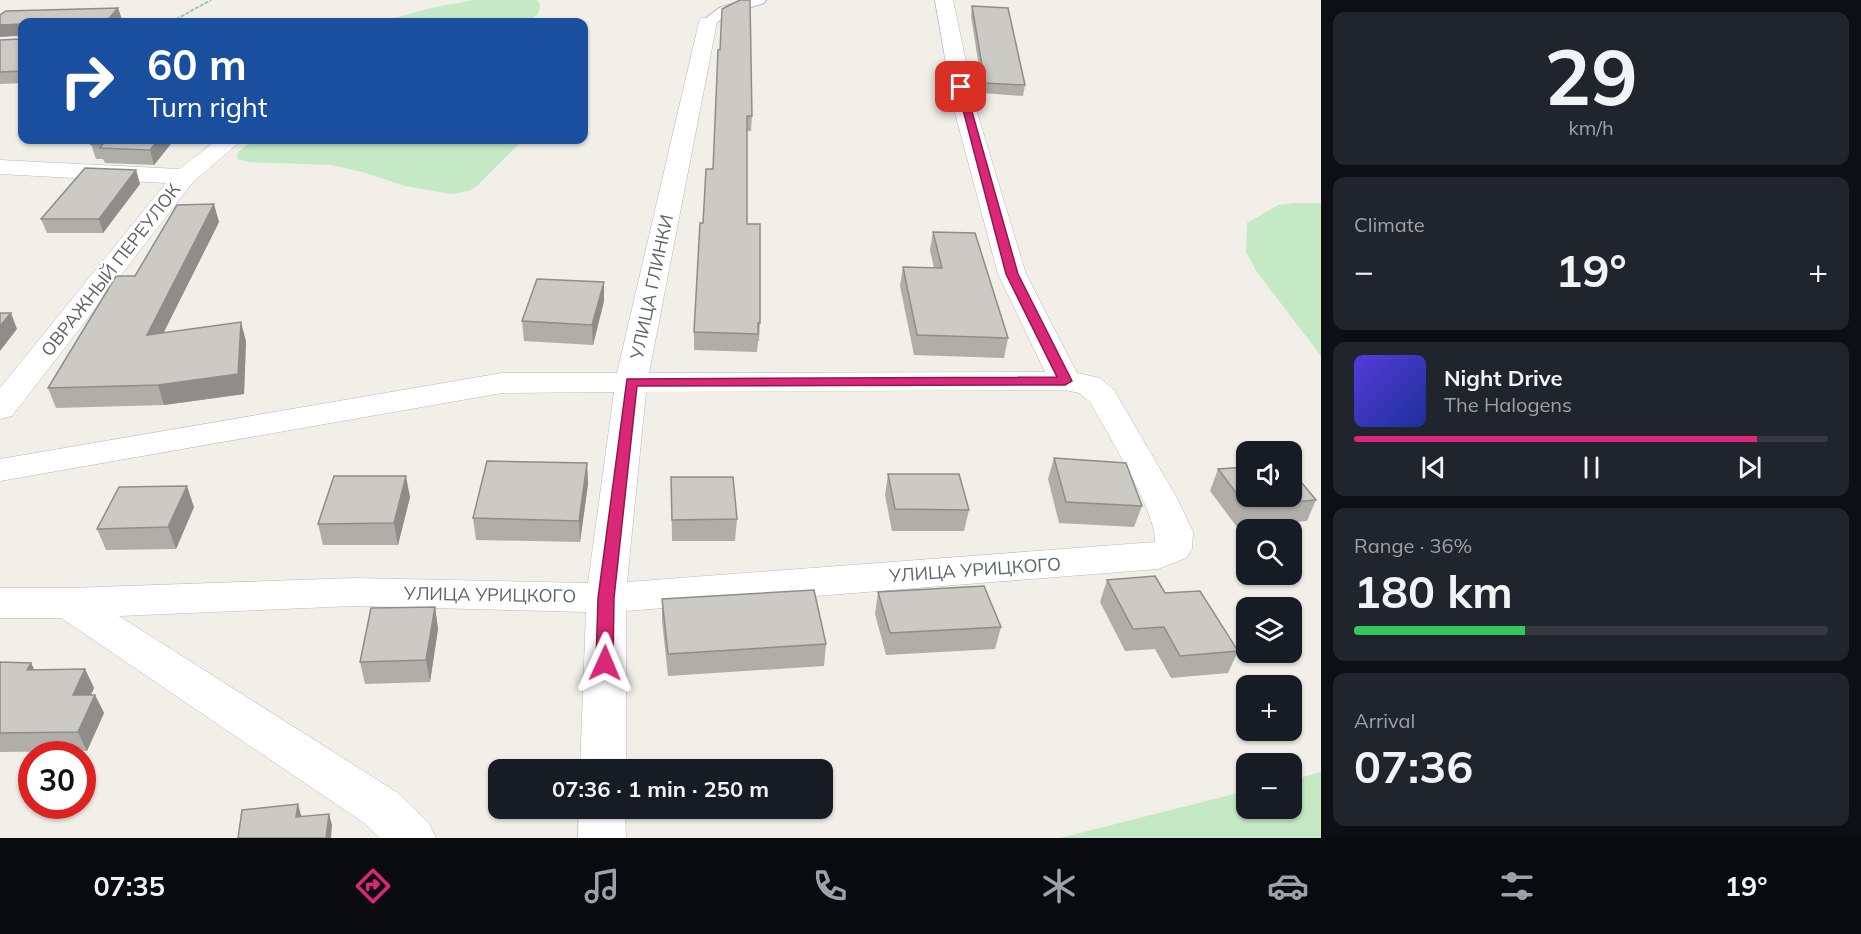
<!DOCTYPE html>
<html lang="en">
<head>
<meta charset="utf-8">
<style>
	body { margin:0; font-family:Mulish,sans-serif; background:#20242c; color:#f1f3f6; height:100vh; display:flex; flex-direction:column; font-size:22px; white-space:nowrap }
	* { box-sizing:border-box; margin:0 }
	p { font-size:20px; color:#9ea1a6 }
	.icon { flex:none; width:33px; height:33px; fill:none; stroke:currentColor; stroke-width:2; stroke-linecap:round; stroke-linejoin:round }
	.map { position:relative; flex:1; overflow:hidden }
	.drawer { display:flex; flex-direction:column; gap:12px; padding:12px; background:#0d0f14; width:540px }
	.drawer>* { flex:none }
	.banner { position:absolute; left:18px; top:18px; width:570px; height:126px; border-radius:12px; box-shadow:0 2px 4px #0004; background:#1a4fa0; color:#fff; overflow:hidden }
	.buttons { position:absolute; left:1236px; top:441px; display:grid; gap:12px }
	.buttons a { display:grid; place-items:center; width:66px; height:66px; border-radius:12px; background:#171b24; box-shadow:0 2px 4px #0004; font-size:30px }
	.speed { position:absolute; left:18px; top:741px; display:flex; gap:12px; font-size:30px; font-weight:700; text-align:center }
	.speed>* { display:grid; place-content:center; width:78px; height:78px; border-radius:50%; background:#171b24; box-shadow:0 2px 4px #0004; line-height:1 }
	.speed .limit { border:9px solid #d22; background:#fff; color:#111 }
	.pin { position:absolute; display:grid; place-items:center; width:51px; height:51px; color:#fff; margin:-26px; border-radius:12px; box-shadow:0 3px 9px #0006 }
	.me { position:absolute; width:66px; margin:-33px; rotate:1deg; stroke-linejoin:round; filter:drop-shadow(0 0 4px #0008) }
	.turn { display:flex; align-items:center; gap:21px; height:126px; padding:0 30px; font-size:27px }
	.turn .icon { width:78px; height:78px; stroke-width:2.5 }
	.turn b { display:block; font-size:42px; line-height:51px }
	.big { font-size:45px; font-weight:700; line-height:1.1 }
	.drawer .card { flex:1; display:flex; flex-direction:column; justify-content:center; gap:9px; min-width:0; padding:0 21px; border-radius:12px; background:#20242c }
	.drawer .dial { align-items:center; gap:0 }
	.dial b { font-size:78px; line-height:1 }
	.song { display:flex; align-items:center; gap:18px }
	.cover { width:72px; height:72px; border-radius:9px; background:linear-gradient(135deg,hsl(250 70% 55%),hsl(230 70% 35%)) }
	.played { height:6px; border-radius:3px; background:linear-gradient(90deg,#db2777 85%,#363941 85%) }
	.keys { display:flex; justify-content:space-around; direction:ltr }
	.heat { display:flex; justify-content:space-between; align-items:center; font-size:33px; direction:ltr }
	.charge { height:9px; border-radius:4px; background:linear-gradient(90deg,#34c759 36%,#363941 0) }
	.trip { position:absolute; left:488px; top:759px; width:345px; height:60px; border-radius:12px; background:#171b24; box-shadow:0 2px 4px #0004; font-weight:700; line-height:60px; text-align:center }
	.tabs { display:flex; height:96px; justify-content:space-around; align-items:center; background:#090b0e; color:#9ea1a6 }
	.tabs .icon { width:42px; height:42px }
	.tabs .active { color:#db2777 }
	.tabs b { font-size:27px; color:#f1f3f6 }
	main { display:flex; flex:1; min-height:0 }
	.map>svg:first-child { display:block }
	.green { fill:#c5e8c5 }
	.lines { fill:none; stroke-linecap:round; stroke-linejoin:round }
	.service-casing { stroke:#b5b8bc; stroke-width:2 }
	.minor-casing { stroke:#b5b8bc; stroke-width:1 }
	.path { stroke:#9cc7a9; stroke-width:2; stroke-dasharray:4 1.5; stroke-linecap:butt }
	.service { fill:#fff; fill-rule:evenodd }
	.minor { fill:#fff; fill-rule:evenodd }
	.wall { fill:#afaea9 }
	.shaded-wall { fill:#8f8d8a }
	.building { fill:#cccac5; stroke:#8f8d8a; stroke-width:1.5 }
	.route { fill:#db2777; stroke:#8e194d; stroke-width:1.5 }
	.labels { text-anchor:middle; stroke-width:5; stroke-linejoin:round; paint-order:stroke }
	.street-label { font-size:18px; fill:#5f6368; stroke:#fff }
</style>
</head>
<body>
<main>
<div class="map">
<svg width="1321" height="838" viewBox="0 0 1321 838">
	<rect width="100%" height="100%" fill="#f1efe8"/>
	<path class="green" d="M474 0H537L540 5 538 14 526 22H380L431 8Z
		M254 140H523L478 185 469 191 451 194 405 186 363 172 331 165 250 162 237 159 238 152Z
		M1294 203H1321V356L1257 272 1246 252 1247 223 1278 205Z
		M1321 772V838H1060L1246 791V808H1292V780Z"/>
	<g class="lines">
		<defs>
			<path id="service" d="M745 0H766L764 3 729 14 713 25H703L701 22 719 8Z"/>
			<path id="minor" d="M935 0H953L976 109 1026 274 1077 373 1100 378 1114 390 1177 498 1193 532 1192 549 1186 558 1158 569 626 611V770H580L586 612 354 606 119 616 398 793 429 823 436 838H380L364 823 61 618H0V588H69L354 578 588 583 614 392 502 393 0 481V459L502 373H617L699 22 701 18H715L717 22 649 373 1045 372 998 274 954 109ZM1065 390 1079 393 1090 402C1106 432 1157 512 1155 542L627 582 646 392Z
				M217 140H242L193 182 12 416 0 419V388L166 183 0 174V160L179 169Z
				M579 808H625L626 838H578Z"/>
		</defs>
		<use href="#service" class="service-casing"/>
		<use href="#minor" class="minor-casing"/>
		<path class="path" d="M171 22 211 0"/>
		<use href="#service" class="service"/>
		<use href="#minor" class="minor"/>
	</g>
	<path class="wall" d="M972 6 1025 85 1023 96 983 93 971 16Z
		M118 8 122 20 22 22V83L0 84V40L20 39V36L0 37V15Z
		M718 50 752 116 751 131H747V224L760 323 759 341H758L757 352 694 350V332L703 223 713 169Z
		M95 140H174L154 165 105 163 103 159H96L91 144Z
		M136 170 140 184 103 233H47L41 219Z
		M219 222 163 333 246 341 244 394 164 405 56 408 48 388 135 276Z
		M933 232 1008 338 1004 358 914 355 900 286 903 267 934 268 930 250Z
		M604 301 593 345 524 341 522 321Z
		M1054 458 1142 506 1134 527 1059 523 1048 479Z
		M587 463 588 484 580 542 476 540 473 518Z
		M1218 469 1316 500 1307 521 1237 527 1210 491Z
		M888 474 969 510 964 531H892L885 495Z
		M671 477 737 519 735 541H672Z
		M410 497 398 545H323L318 524Z
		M194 507 176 549 106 550 97 529Z
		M1107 580 1165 593 1238 651 1228 673 1171 678 1155 649 1125 651 1100 602Z
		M878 592 1001 627 995 649 886 655 875 614Z
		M662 599 826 644 824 666 668 676 662 621Z
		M435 607 438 629 430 682 365 684 360 662Z
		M0 662 31 663 34 670 85 669 94 688 91 695H95L104 713 87 751 0 752Z"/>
	<path class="shaded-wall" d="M118 8 122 20 119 22H106Z
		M20 24 22 35 0 37V25Z
		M158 140H174L154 165 150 150Z
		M136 170 140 184 103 233 99 219Z
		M214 204 219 222 153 354 147 335Z
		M604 282V301L593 345 592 325Z
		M11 313 17 329 0 351V326Z
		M241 322 246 341 244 394 164 405 158 385Z
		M587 463 588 484 580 542 579 521Z
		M406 476 410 497 398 545 394 523Z
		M187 486 194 507 176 549 168 527Z
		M435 607 438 629 430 682 426 660Z
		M31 663 40 682 27 670Z
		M85 669 94 688 82 714 73 695Z
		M95 695 104 713 87 751 78 732Z
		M298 804 301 815 300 828 296 817Z
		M329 814 332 825 331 838H326Z"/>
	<path class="building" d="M740 0H750L752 116H747V224H760V323H758V334L694 332 700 223H703L706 169H713L718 50H720L722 9Z
		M972 6 1008 8 1025 85 985 83Z
		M118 8 106 22H22V71L0 72V40L20 39V24L0 25V15L6 11Z
		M95 140H158L150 150 100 148 103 144H91Z
		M85 168 136 170 99 219H41Z
		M214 204 147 335 241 322 238 374 158 385 48 388 116 276H135L177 205Z
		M933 232 975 233 1008 338 917 335 903 267 942 268Z
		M537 279 604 282 592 325 522 321Z
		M0 313H11L0 326Z
		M1054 458 1126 463 1142 506 1066 502Z
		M487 461 587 463 579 521 473 518Z
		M1246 467V496H1292V471L1316 500 1246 506 1218 469Z
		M888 474H959L969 510 895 509Z
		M334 476H406L394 523 318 524Z
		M671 477H733L737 519 672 520Z
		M187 486 168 527 97 529 119 487Z
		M1155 576 1165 593 1200 591 1238 651 1180 656 1164 627 1133 629 1107 580Z
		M984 586 1001 627 890 633 878 592Z
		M814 590 826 644 668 654 662 599Z
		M435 607 426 660 360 662 371 608Z
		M0 662 31 663 27 670 85 669 73 695H95L78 732 0 733Z
		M298 804 296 817 329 814 326 838H238L242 810Z"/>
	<path class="route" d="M961 85 965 87 1018 274 1072 381 1065 385 637 386 614 598 613 663 611 667 605 669 599 667 596 663 598 598 627 379 1057 377 1006 274 957 87Z"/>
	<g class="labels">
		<g class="street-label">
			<text transform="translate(111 270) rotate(-52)" y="6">ОВРАЖНЫЙ ПЕРЕУЛОК</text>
			<text transform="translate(652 287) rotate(-78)" y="6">УЛИЦА ГЛИНКИ</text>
			<text transform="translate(975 570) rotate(-4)" y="6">УЛИЦА УРИЦКОГО</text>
			<text transform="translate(490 595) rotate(1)" y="6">УЛИЦА УРИЦКОГО</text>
		</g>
	</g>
</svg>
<div class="buttons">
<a><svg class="icon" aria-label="sound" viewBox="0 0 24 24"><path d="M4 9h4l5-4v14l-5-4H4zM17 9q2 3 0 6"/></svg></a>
<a><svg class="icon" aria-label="search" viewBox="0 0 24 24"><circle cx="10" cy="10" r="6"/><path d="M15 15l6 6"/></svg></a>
<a><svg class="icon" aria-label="layers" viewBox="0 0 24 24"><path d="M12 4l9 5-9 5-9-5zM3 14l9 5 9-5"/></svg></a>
<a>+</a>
<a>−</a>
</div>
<div class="speed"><div class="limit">30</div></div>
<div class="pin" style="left:961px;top:87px;background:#d93025"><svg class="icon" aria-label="arrive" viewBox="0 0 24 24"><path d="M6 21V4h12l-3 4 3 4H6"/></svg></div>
<svg class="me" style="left:605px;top:663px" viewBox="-20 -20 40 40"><path d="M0-17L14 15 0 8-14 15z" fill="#db2777" stroke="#fff" stroke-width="4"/></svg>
<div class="trip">07:36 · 1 min · 250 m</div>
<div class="banner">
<div class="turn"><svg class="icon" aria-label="right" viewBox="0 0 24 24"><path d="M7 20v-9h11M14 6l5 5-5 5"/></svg><div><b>60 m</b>Turn right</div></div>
</div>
</div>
<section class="drawer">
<div class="card dial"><b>29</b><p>km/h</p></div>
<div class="card"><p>Climate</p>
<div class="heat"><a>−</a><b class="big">19°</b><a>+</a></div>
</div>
<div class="card">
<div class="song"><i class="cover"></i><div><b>Night Drive</b><p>The Halogens</p></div></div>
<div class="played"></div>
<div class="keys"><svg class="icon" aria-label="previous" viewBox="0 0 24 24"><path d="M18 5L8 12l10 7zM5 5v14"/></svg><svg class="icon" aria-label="pause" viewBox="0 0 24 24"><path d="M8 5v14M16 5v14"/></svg><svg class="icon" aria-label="next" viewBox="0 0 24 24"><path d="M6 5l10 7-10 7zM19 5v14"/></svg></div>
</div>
<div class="card"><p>Range · 36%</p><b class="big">180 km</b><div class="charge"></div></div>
<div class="card"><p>Arrival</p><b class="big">07:36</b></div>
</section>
</main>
<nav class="tabs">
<b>07:35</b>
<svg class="icon active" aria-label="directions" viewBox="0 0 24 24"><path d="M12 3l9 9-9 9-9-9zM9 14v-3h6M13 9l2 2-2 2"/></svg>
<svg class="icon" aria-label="music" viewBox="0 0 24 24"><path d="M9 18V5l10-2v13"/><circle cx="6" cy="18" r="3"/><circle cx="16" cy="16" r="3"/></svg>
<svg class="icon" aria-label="phone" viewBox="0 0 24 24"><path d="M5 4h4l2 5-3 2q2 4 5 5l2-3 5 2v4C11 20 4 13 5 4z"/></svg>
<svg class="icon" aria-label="climate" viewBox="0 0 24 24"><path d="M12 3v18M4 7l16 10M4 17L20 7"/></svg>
<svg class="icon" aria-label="car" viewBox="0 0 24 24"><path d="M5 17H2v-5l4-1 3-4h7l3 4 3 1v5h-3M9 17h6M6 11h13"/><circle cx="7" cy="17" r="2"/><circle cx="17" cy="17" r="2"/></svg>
<svg class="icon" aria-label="filters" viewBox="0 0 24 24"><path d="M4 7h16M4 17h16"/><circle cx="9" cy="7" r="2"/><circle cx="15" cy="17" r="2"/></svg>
<b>19°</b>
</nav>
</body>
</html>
